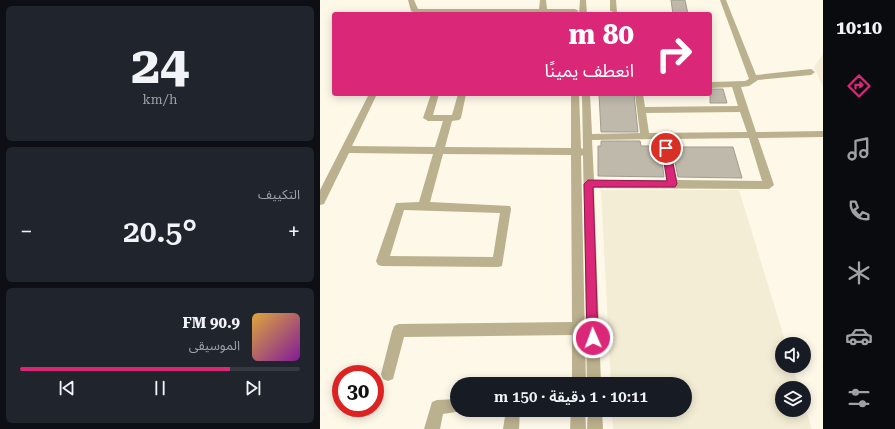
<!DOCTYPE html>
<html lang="ar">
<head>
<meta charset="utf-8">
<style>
	body { margin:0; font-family:"Roboto Serif","Noto Sans Arabic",serif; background:#20242c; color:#f1f3f6; direction:rtl; height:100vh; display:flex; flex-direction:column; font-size:15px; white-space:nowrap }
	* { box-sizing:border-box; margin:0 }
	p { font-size:13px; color:#9ea1a6 }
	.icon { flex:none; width:22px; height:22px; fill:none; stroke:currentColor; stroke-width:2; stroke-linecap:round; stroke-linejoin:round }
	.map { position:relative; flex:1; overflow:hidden; direction:ltr }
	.panel { display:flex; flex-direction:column; gap:6px; padding:6px; background:#0d0f14; width:320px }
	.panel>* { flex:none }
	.guide { position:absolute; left:12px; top:12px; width:380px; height:84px; border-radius:4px; box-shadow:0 2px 10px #0003; direction:rtl; background:#db2777; color:#fff; overflow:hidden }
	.tools { position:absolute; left:455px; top:337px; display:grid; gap:8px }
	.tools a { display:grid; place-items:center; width:36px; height:36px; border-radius:50%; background:#171b24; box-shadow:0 2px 10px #0003; font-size:20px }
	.speed { position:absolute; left:12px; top:365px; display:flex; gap:8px; font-size:20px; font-weight:700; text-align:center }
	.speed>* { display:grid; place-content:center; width:52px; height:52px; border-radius:50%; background:#171b24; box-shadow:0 2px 10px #0003; line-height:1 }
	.speed .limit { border:6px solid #d22; background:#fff; color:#111 }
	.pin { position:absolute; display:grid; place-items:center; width:34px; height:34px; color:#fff; margin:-17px; border:2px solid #fff; border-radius:50%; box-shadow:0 1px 4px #0007 }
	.me { position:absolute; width:44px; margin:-22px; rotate:358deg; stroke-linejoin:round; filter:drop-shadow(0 0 3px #0008) }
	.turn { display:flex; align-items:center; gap:14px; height:84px; padding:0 12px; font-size:18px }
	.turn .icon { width:52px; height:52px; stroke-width:2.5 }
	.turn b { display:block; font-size:28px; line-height:34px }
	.big { font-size:30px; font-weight:600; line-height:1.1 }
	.panel .widget { flex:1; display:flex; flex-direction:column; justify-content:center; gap:6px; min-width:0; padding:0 14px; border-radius:6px; background:#20242c }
	.panel .dial { align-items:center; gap:0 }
	.dial b { font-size:52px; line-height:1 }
	.song { display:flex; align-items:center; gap:12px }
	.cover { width:48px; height:48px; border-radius:6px; background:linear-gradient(135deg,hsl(40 70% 55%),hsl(290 70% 35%)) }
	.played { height:4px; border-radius:2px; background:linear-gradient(90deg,#db2777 75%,#363941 75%) }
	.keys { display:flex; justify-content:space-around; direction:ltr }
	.heat { display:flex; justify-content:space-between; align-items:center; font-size:22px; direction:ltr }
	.trip { position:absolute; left:130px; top:377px; width:242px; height:40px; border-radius:20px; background:#171b24; box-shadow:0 2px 10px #0003; font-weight:600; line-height:40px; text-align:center; direction:rtl }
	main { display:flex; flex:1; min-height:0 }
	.tab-bar { display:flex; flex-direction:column; width:72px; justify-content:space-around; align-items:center; background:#090b0e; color:#9ea1a6 }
	.tab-bar .icon { width:28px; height:28px }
	.tab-bar .active { color:#db2777 }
	.tab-bar b { font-size:18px; color:#f1f3f6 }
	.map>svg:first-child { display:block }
	.built { fill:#f4edd5 }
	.building { fill:#beb9aa; stroke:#a19c8d }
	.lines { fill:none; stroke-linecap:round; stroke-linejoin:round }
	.minor { fill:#bbb18e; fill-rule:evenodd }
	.route { fill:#db2777; stroke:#8e194d }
</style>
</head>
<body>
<main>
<nav class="tab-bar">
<b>10:10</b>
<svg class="icon active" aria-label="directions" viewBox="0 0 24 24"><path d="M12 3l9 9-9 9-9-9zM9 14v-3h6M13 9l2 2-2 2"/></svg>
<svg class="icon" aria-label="music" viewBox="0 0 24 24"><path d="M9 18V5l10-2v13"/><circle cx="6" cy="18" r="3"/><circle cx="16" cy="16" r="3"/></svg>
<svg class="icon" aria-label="phone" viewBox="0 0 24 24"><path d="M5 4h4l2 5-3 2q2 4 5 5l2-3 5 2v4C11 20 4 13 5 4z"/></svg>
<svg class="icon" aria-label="climate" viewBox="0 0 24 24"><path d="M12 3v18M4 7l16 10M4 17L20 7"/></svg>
<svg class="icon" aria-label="car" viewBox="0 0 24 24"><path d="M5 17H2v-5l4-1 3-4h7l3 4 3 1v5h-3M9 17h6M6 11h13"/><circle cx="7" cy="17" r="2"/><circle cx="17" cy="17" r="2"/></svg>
<svg class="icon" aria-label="filters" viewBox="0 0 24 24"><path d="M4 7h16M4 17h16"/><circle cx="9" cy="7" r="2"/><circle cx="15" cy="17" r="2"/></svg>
</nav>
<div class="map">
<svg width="503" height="429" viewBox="0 0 503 429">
	<rect width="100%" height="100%" fill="#fdf8e8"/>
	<path class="built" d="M503 54V87L494 67Z
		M281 190H419L466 344H462V366H473L479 388H462V410H484V403L492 429H293L292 410H365V384H291Z"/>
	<path class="building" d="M351 0H365L368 14H353Z
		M390 89H403L407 103H390Z
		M279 94H314L318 132H281Z
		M281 141H320L321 146H340L344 177 278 176V146H281Z
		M352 147H413L422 178 358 177Z"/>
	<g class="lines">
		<path class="minor" d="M88 0H94L98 9H219L220 0H226L227 9H255L259 11 255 13H95L91 11Z
			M260 0H266L267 14H259Z
			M290 0H296L297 13 290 11Z
			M400 0H406L436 75 491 69 495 72 491 75 438 80 429 86 421 87 436 132 503 131V137L438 138 454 185 449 189 274 188 281 384H267L263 155 261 156 266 384H252V335L84 337 73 379 68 381 63 379 61 374 72 331 74 326 79 324 252 322 251 155 123 154 110 202 190 206 191 209 182 266 178 267 62 266 58 265 56 261 75 206 76 203 99 202 113 154 29 153 4 204 0 205V190L49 94H57L32 146 115 147 123 121H108L103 118 111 94H119L113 115H132L138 94H146L141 118 139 120 132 121 125 147 251 148V94H259L261 148 263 149 262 94H270L272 134 320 133 315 94H323L325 107 418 106 412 87 390 88V82L425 81 429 79ZM420 112 427 132 329 133 326 113ZM429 138 442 181 357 180 349 139ZM340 139 346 180H274L272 140ZM84 210 180 213 173 257 70 256Z
			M137 399V410L142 411 123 414 120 429H104L112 402 117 400Z
			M186 410H200L199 429H183Z
			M251 410H265L266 429H250Z
			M268 410H282L283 429H267Z"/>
	</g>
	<path class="route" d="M346 145 350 148 357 184 355 187H273L278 338 277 342 273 343 269 342 267 338 264 184 268 180 347 181 342 148Z"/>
</svg>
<div class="tools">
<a><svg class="icon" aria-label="sound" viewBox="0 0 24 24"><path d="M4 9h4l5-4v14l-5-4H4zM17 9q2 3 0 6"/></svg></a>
<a><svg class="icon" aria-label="layers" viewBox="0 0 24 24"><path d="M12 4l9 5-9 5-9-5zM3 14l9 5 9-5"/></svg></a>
</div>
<div class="speed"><div class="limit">30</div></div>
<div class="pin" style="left:346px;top:148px;background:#d93025"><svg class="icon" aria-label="arrive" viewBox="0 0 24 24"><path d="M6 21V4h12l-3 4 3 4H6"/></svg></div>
<svg class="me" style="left:273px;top:338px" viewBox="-20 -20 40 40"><circle r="17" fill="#db2777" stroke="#fff" stroke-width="3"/><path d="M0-11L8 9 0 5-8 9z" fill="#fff"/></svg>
<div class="trip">10:11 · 1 دقيقة · 150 m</div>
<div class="guide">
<div class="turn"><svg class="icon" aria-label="right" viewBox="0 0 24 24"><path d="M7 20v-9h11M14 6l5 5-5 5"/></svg><div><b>80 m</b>انعطف يمينًا</div></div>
</div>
</div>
<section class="panel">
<div class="widget dial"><b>24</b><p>km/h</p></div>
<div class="widget"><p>التكييف</p>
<div class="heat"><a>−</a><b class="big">20.5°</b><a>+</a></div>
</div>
<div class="widget">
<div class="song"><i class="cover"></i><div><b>90.9 FM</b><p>الموسيقى</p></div></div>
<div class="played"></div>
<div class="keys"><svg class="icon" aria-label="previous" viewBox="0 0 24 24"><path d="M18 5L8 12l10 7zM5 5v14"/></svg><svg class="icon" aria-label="pause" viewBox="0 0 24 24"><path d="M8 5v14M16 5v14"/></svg><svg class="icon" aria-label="next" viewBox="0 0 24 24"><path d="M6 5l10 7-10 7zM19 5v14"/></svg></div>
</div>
</section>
</main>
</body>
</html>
